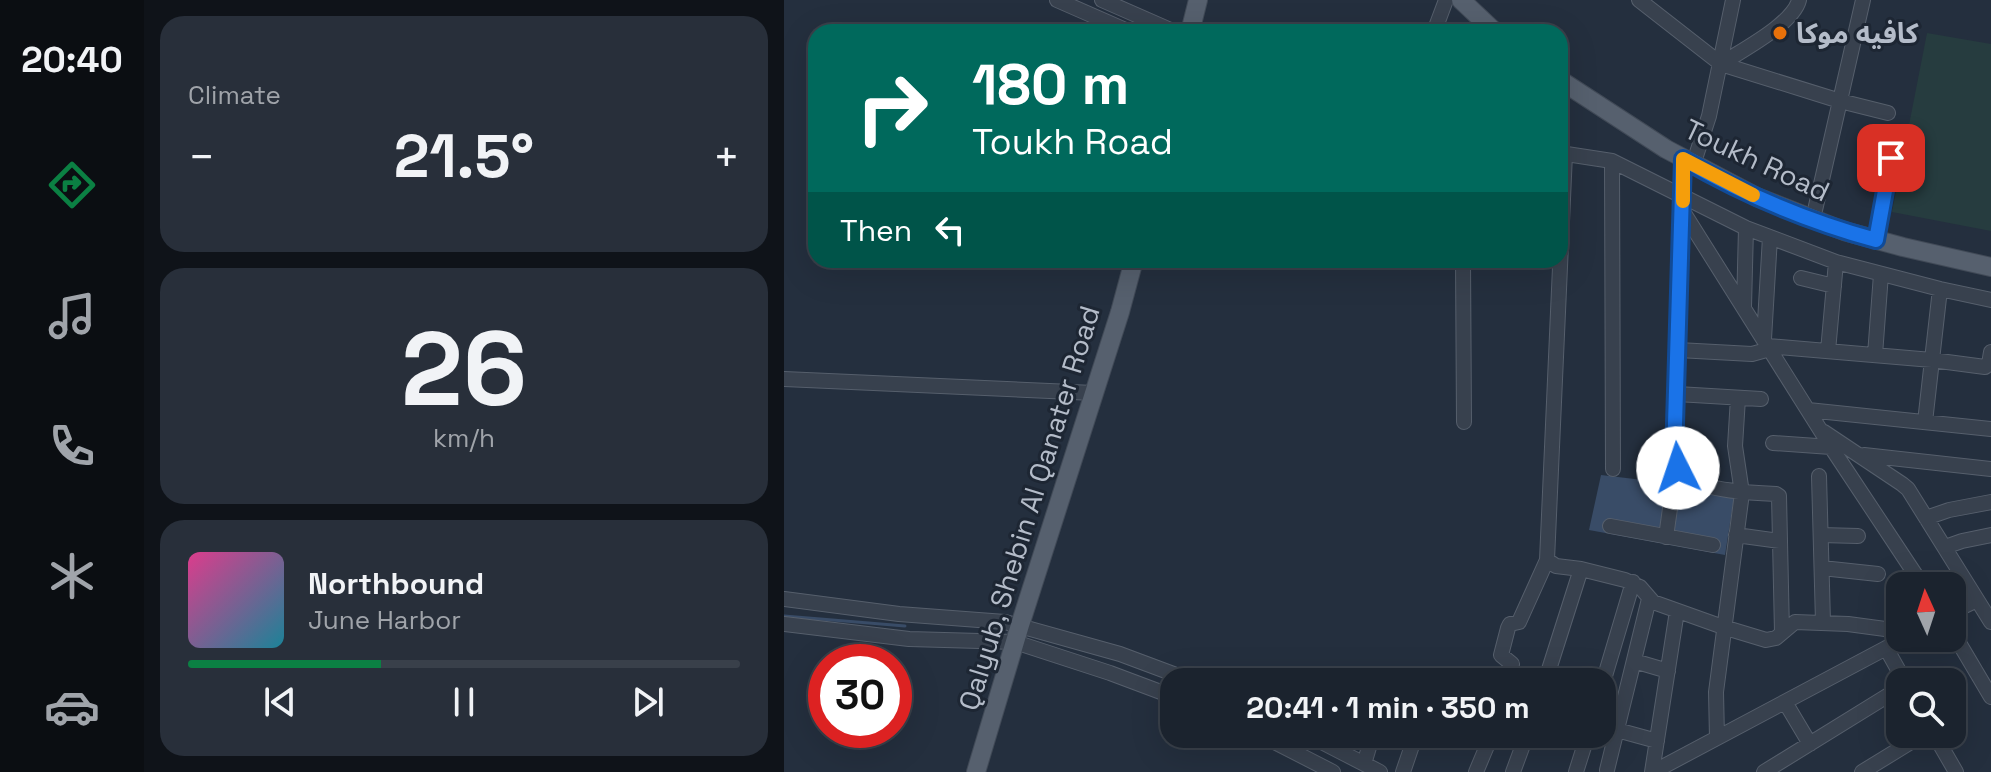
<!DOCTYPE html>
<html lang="en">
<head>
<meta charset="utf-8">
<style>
	body { margin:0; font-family:"Space Grotesk","Noto Sans Arabic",sans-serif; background:#282f3a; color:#f1f3f6; height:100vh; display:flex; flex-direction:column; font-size:30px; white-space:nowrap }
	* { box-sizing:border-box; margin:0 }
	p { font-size:26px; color:#a0a4aa }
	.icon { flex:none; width:44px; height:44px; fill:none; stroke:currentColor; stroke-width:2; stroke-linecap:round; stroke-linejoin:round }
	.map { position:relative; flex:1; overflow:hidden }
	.details { display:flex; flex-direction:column; gap:16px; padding:16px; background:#0f1319; width:640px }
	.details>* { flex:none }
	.hud { position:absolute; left:24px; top:24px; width:760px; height:244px; border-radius:24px; box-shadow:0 8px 32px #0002,0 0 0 2px #39404a; background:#00695c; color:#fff; overflow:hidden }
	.needle { width:52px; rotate:357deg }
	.buttons { position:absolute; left:1102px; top:572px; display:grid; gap:16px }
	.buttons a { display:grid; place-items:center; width:80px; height:80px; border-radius:16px; background:#1b232e; box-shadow:0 8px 32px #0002,0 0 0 2px #39404a; font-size:40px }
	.speed { position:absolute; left:24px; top:644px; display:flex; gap:16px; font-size:40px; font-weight:700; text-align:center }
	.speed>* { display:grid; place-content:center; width:104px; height:104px; border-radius:50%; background:#1b232e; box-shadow:0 8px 32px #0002,0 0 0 2px #39404a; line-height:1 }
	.speed .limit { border:12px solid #d22; background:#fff; color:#111 }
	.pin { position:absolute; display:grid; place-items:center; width:68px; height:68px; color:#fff; margin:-34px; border-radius:16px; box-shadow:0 4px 12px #0006 }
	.me { position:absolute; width:88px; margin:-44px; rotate:356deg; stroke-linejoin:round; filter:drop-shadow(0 0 6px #0008) }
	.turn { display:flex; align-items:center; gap:28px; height:168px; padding:0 32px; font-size:36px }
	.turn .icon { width:104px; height:104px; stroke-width:2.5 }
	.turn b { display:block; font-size:56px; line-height:68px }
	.then { display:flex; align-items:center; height:76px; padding:0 32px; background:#0003; gap:16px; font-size:30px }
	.big { font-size:60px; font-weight:800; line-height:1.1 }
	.details .tile { flex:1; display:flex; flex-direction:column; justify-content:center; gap:12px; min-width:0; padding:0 28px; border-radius:24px; background:#282f3a }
	.details .dial { align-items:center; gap:0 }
	.dial b { font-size:104px; line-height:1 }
	.song { display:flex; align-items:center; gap:24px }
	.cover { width:96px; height:96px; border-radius:12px; background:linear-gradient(135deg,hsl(330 70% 55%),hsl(190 70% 35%)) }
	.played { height:8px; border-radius:4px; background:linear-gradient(90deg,#0b8043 35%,#39404a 35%) }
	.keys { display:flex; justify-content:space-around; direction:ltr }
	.heat { display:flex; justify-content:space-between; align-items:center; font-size:44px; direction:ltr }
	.trip { position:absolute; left:376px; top:668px; width:456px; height:80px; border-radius:24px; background:#1b232e; box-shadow:0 8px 32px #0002,0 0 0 2px #39404a; font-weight:800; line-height:80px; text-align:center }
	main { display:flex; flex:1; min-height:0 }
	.tabs { display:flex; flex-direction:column; width:144px; justify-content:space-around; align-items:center; background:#0b0e12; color:#a0a4aa }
	.tabs .icon { width:56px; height:56px }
	.tabs .current { color:#0b8043 }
	.tabs b { font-size:36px; color:#f1f3f6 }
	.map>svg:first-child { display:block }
	.green { fill:#263c3f }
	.water { fill:#394c67 }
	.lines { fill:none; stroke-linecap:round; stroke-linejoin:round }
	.stream { stroke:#394c67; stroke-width:3 }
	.minor-casing { stroke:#565f6c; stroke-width:16 }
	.major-casing { stroke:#414a57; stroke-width:20 }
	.minor { stroke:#38414e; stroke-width:14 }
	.major { stroke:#56606e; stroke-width:18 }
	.route-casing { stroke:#114b97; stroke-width:20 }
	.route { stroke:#1a73e8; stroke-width:14 }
	.slow { stroke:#f59e0b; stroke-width:14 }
	.food-dot { fill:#e8710a; stroke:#1d2633; stroke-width:3 }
	.labels { text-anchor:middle; stroke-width:6; stroke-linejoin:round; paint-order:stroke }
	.poi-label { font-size:28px; font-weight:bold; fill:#b4bcc9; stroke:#1d2633; text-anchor:start }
	.street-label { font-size:28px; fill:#b4bcc9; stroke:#1d2633 }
</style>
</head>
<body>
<main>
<nav class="tabs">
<b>20:40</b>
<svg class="icon current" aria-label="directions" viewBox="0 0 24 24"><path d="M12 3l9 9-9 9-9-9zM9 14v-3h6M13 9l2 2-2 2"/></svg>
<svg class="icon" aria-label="music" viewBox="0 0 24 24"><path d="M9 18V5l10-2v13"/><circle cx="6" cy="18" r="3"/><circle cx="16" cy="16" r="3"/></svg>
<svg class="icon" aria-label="phone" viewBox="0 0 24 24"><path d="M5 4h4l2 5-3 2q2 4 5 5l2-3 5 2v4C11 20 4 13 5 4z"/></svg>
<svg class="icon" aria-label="climate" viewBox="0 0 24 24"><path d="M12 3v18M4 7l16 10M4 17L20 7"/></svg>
<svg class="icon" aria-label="car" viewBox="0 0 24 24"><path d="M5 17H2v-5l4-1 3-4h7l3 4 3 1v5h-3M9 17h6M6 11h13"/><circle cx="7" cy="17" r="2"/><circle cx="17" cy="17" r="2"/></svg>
</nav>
<section class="details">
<div class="tile"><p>Climate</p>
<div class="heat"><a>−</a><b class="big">21.5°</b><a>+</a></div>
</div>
<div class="tile dial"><b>26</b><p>km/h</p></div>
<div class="tile">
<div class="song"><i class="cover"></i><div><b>Northbound</b><p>June Harbor</p></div></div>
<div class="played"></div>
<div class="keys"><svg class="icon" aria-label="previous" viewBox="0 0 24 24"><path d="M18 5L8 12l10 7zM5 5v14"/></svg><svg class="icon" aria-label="pause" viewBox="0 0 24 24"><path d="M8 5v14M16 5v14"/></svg><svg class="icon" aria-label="next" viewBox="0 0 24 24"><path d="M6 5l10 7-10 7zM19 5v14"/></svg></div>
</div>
</section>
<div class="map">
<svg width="1207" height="772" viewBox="0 0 1207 772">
	<rect width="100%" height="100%" fill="#242f3e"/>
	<path class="green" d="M1143 33 1207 44V231L1108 212Z"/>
	<path class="water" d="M817 475 951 491 941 555 805 530Z"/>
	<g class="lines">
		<path class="stream" d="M0 616 121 626"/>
		<defs>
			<path id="minor" d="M273 0 346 32
				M318 0 391 32
				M855 0 937 64 1056 101 1104 113
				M650 32 662 0
				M937 64C958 50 1009 24 1015 0
				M776 153 828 161 962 228 1052 262 1156 289 1207 300
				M781 154 763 560 772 566 797 569 841 580 856 587 869 602 939 627 982 640 992 638 1011 622 1064 624 1116 631
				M899 159 890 457C893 465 896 472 904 478 923 491 969 493 992 494L995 496 998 632
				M828 161 829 469
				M909 165 925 116 949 0
				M898 210 1047 447 1139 586
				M1029 219 1079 0
				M1092 240 1107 158
				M679 260 680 422
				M1017 278 1050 286
				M960 307 962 228
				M980 339 986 237
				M984 346 1148 360 1201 367 1205 364 1207 352
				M894 350 968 354 986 349
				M1044 351 1052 262
				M1091 355 1097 274
				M0 379 310 393
				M893 394 977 399
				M1024 410 1207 429
				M1141 422 1156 289
				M1040 432 1118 484 1124 489 1207 622
				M989 443 1047 447
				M1080 455 1207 469
				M1035 476 1039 622
				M1142 518 1165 510 1207 502
				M826 526 929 545
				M952 535 996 541
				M1037 535 1074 536
				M882 537 889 487 894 468
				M1161 547 1178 541 1207 535
				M1038 568 1094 574
				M0 599 115 614 221 622 336 654 411 682
				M1168 612 1193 600
				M0 624 125 639 231 642 326 673 390 697
				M1168 631 1207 697
				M1102 648 1121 682
				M850 661 884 671
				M557 682 560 674
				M724 682 728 664 717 655 724 628 726 624 735 622 763 560
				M761 682 797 569
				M818 686 849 582
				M1001 702 1026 744
				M833 730 873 741
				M475 734 549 772
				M522 734 596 772
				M1150 734 1172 772
				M933 738 932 692 958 493 951 446 954 398
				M580 764 589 734
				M823 770 865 599
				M619 772 632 734
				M692 772 708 734
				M729 772 743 734
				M792 772 804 734
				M868 772 893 611
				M869 772 1121 638
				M980 772 1116 688
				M1078 772 1140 734"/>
			<path id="major" d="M677 0 711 32
				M406 32 414 0
				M776 80 882 149 973 197 1060 231 1119 247 1207 267
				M192 772 236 625 336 312 350 260"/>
		</defs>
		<use href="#minor" class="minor-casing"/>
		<use href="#major" class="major-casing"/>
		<use href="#minor" class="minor"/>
		<use href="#major" class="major"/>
	</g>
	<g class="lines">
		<defs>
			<path id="route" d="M894 468 890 457 899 159C959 194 1026 222 1092 240L1107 158"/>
		</defs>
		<use href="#route" class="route-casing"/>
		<use href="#route" class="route"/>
		<path class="slow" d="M899 201V159L969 195"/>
	</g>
	<circle class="food-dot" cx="996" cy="33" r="8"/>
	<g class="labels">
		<g class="poi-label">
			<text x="1012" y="43">كافيه موكا</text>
		</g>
		<g class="street-label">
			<text transform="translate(973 160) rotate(25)" y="10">Toukh Road</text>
			<text transform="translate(245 508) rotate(-73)" y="10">Qalyub, Shebin Al Qanater Road</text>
		</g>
	</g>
</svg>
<div class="buttons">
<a><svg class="needle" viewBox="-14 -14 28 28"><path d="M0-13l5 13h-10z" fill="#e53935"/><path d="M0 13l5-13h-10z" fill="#a0a4aa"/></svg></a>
<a><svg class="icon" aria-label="search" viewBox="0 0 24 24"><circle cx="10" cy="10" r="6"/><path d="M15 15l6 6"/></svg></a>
</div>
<div class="speed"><div class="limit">30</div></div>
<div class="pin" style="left:1107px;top:158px;background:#d93025"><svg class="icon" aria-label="arrive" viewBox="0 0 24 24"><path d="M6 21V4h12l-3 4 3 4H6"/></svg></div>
<svg class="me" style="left:894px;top:468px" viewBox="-20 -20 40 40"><circle r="19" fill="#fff"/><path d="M0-13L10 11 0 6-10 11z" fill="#1a73e8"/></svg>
<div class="trip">20:41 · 1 min · 350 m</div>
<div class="hud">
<div class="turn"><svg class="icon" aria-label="right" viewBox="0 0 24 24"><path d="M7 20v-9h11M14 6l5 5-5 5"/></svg><div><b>180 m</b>Toukh Road</div></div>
<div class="then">Then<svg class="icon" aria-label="left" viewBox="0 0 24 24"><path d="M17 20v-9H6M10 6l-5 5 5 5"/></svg></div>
</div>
</div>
</main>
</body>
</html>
